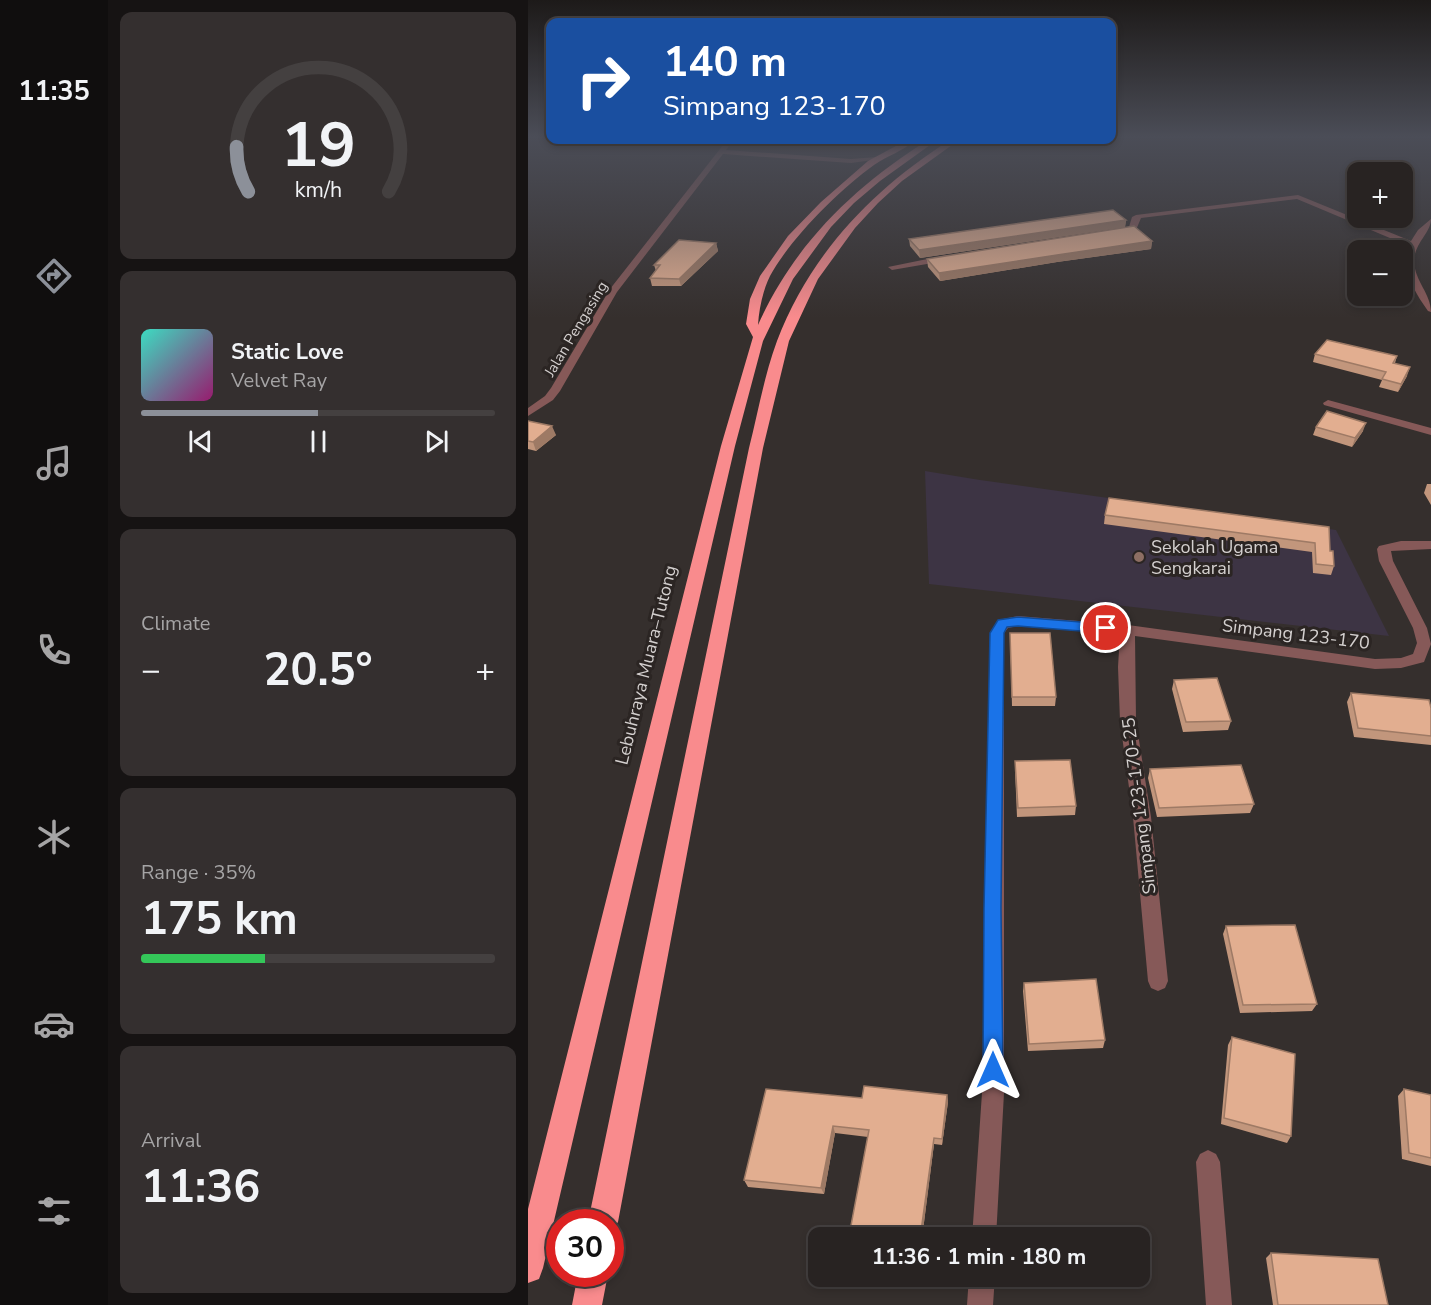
<!DOCTYPE html>
<html lang="en">
<head>
<meta charset="utf-8">
<style>
	body { margin:0; font-family:"Nunito Sans",sans-serif; background:#342f2f; color:#f1f3f6; height:100vh; display:flex; flex-direction:column; font-size:22px; white-space:nowrap }
	* { box-sizing:border-box; margin:0 }
	p { font-size:20px; color:#a5a4a5 }
	.icon { flex:none; width:33px; height:33px; fill:none; stroke:currentColor; stroke-width:2; stroke-linecap:round; stroke-linejoin:round }
	.map { position:relative; flex:1; overflow:hidden }
	.panel { display:flex; flex-direction:column; gap:12px; padding:12px; background:#161313; width:420px }
	.panel>* { flex:none }
	.banner { position:absolute; left:18px; top:18px; width:570px; height:126px; border-radius:12px; box-shadow:0 3px 9px #0003,0 0 0 2px #444040; background:#1a4fa0; color:#fff; overflow:hidden }
	.controls { position:absolute; left:819px; top:162px; display:grid; gap:12px }
	.controls a { display:grid; place-items:center; width:66px; height:66px; border-radius:12px; background:#282322; box-shadow:0 3px 9px #0003,0 0 0 2px #444040; font-size:30px }
	.speed { position:absolute; left:18px; top:1209px; display:flex; gap:12px; font-size:30px; font-weight:700; text-align:center }
	.speed>* { display:grid; place-content:center; width:78px; height:78px; border-radius:50%; background:#282322; box-shadow:0 3px 9px #0003,0 0 0 2px #444040; line-height:1 }
	.speed .limit { border:9px solid #d22; background:#fff; color:#111 }
	.pin { position:absolute; display:grid; place-items:center; width:51px; height:51px; color:#fff; margin:-26px; border:3px solid #fff; border-radius:50%; box-shadow:0 2px 6px #0007 }
	.me { position:absolute; width:66px; margin:-33px; rotate:0deg; stroke-linejoin:round; filter:drop-shadow(0 0 4px #0008) }
	.turn { display:flex; align-items:center; gap:21px; height:126px; padding:0 18px; font-size:27px }
	.turn .icon { width:78px; height:78px; stroke-width:2.5 }
	.turn b { display:block; font-size:42px; line-height:51px }
	.big { font-size:45px; font-weight:700; line-height:1.1 }
	.panel .widget { flex:1; display:flex; flex-direction:column; justify-content:center; gap:9px; min-width:0; padding:0 21px; border-radius:12px; background:#342f2f }
	.panel .dial { align-items:center; gap:0 }
	.dial svg { height:156px; overflow:visible; fill:none; stroke:#444040; stroke-width:7; stroke-linecap:round; text-anchor:middle }
	.dial text { fill:#f1f3f6; stroke:none }
	.song { display:flex; align-items:center; gap:18px }
	.cover { width:72px; height:72px; border-radius:9px; background:linear-gradient(135deg,hsl(170 70% 55%),hsl(320 70% 35%)) }
	.played { height:6px; border-radius:3px; background:linear-gradient(90deg,#8c9099 50%,#444040 50%) }
	.keys { display:flex; justify-content:space-around; direction:ltr }
	.heat { display:flex; justify-content:space-between; align-items:center; font-size:33px; direction:ltr }
	.charge { height:9px; border-radius:4px; background:linear-gradient(90deg,#34c759 35%,#444040 0) }
	.trip { position:absolute; left:280px; top:1227px; width:342px; height:60px; border-radius:12px; background:#282322; box-shadow:0 3px 9px #0003,0 0 0 2px #444040; font-weight:700; line-height:60px; text-align:center }
	main { display:flex; flex:1; min-height:0 }
	.menu { display:flex; flex-direction:column; width:108px; justify-content:space-around; align-items:center; background:#100e0e; color:#a5a4a5 }
	.menu .icon { width:42px; height:42px }
	.menu .current { color:#8c9099 }
	.menu b { font-size:27px; color:#f1f3f6 }
	.map>svg:first-child { display:block }
	.education { fill:#3d3444 }
	.lines { fill:none; stroke-linecap:round; stroke-linejoin:round }
	.street { fill:#865958; fill-rule:evenodd }
	.highway { fill:#f98b8d; fill-rule:evenodd }
	.wall { fill:#c2967c }
	.shaded-wall { fill:#9e7a65 }
	.building { fill:#e2ae90; stroke:#9e7a65; stroke-width:1.5 }
	.route { fill:#1a73e8; stroke:#114b97; stroke-width:1.5 }
	.education-dot { fill:#8d6e63; stroke:#2b2523; stroke-width:2 }
	.labels { text-anchor:middle; stroke-width:6; stroke-linejoin:round; paint-order:stroke }
	.far-street-label { font-size:15px; fill:#d4d0cf; stroke:#2b2523 }
	.poi-label { font-size:18px; fill:#d4d0cf; stroke:#2b2523; text-anchor:start }
	.street-label { font-size:18px; fill:#d4d0cf; stroke:#2b2523 }
</style>
</head>
<body>
<main>
<nav class="menu">
<b>11:35</b>
<svg class="icon current" aria-label="directions" viewBox="0 0 24 24"><path d="M12 3l9 9-9 9-9-9zM9 14v-3h6M13 9l2 2-2 2"/></svg>
<svg class="icon" aria-label="music" viewBox="0 0 24 24"><path d="M9 18V5l10-2v13"/><circle cx="6" cy="18" r="3"/><circle cx="16" cy="16" r="3"/></svg>
<svg class="icon" aria-label="phone" viewBox="0 0 24 24"><path d="M5 4h4l2 5-3 2q2 4 5 5l2-3 5 2v4C11 20 4 13 5 4z"/></svg>
<svg class="icon" aria-label="climate" viewBox="0 0 24 24"><path d="M12 3v18M4 7l16 10M4 17L20 7"/></svg>
<svg class="icon" aria-label="car" viewBox="0 0 24 24"><path d="M5 17H2v-5l4-1 3-4h7l3 4 3 1v5h-3M9 17h6M6 11h13"/><circle cx="7" cy="17" r="2"/><circle cx="17" cy="17" r="2"/></svg>
<svg class="icon" aria-label="filters" viewBox="0 0 24 24"><path d="M4 7h16M4 17h16"/><circle cx="9" cy="7" r="2"/><circle cx="15" cy="17" r="2"/></svg>
</nav>
<section class="panel">
<div class="widget dial"><svg viewBox="0 0 100 80">
<path d="M14 69A42 42 0 1 1 86 69"/>
<path d="M14 69A42 42 0 0 1 8 46" stroke="#8c9099"/>
<text x="50" y="56" font-size="32" font-weight="700">19</text>
<text x="50" y="72" font-size="11">km/h</text>
</svg></div>
<div class="widget">
<div class="song"><i class="cover"></i><div><b>Static Love</b><p>Velvet Ray</p></div></div>
<div class="played"></div>
<div class="keys"><svg class="icon" aria-label="previous" viewBox="0 0 24 24"><path d="M18 5L8 12l10 7zM5 5v14"/></svg><svg class="icon" aria-label="pause" viewBox="0 0 24 24"><path d="M8 5v14M16 5v14"/></svg><svg class="icon" aria-label="next" viewBox="0 0 24 24"><path d="M6 5l10 7-10 7zM19 5v14"/></svg></div>
</div>
<div class="widget"><p>Climate</p>
<div class="heat"><a>−</a><b class="big">20.5°</b><a>+</a></div>
</div>
<div class="widget"><p>Range · 35%</p><b class="big">175 km</b><div class="charge"></div></div>
<div class="widget"><p>Arrival</p><b class="big">11:36</b></div>
</section>
<div class="map">
<svg width="903" height="1305" viewBox="0 0 903 1305">
	<rect width="100%" height="100%" fill="#352f2d"/>
	<path class="education" d="M397 471 452 480 808 530 861 636 401 584Z"/>
	<g class="lines">
		<path class="street" d="M199 140H205L198 150 323 159 349 157 352 159 323 163 195 154 89 292 32 391 25 400 0 416V408L17 396 23 388 82 289Z
			M770 195 883 241 890 230 903 219C903 233 886 243 886 262 887 281 903 294 903 312L900 311C886 291 873 271 881 246L769 199 613 218 608 230 588 235 584 233 601 227 604 217 608 215Z
			M419 255 423 258 422 260 364 270 360 267Z
			M800 400 903 428V435L796 405 795 403Z
			M873 541H903V549L863 551 865 561 899 628 903 644 896 662 873 668 847 669 607 636 608 721 623 817 640 981 637 988 630 991 623 988 620 981 605 817 592 721 590 667 592 634 490 626 480 628 476 633V1093L468 1238H444L454 1093 462 633 470 620 490 616 600 625 847 659 873 658 885 654 889 643 885 628 851 561 849 549 851 546Z
			M680 1150 688 1154 692 1162 704 1305H678L668 1162 672 1154Z
			M441 1276H467L465 1305H439Z"/>
		<path class="highway" d="M379 140 386 141C375 151 359 156 346 165 312 189 262 239 242 276 235 290 231 309 230 325 266 244 327 186 400 140H409L352 181 326 203 303 227 265 279 235 341 207 446 15 1268 11 1279 0 1283V1209L193 446 225 337 218 324 222 299 232 276 260 236 293 202 340 161Z
			M422 140H431L374 181 350 203 327 228 290 279 261 341 235 448 90 1222 82 1233V1222H60L221 448C230 413 236 376 249 341 282 254 345 189 422 140Z
			M50 1274H80L74 1305H44Z"/>
	</g>
	<path class="wall" d="M598 220 597 227 392 258 382 246 381 239Z
		M624 241 623 249 529 262 412 281 400 267 399 259Z
		M188 243 190 251 153 286H124L122 278 128 271 126 265Z
		M787 354 869 356 867 363 879 376 870 392 851 387 854 380 785 362Z
		M0 421 28 435 8 451 0 449Z
		M788 427 835 431 824 447 785 435Z
		M899 484H903V505L896 493Z
		M577 515 801 527 802 551 806 566 803 575 785 573 784 552 576 524Z
		M482 633 528 697 527 706H484Z
		M646 680 703 721 700 730 655 732 644 689Z
		M823 693 903 708V745L826 737 819 702Z
		M487 761 548 806 547 815 489 817 487 770Z
		M622 769 726 804 722 813 629 817 620 778Z
		M698 926 789 1004 784 1011 712 1013 695 934Z
		M496 983 577 1040 575 1048 500 1051 495 991Z
		M704 1037 763 1136 759 1143 693 1124 700 1045Z
		M876 1089 903 1095V1166L874 1159 870 1096Z
		M419 1095 420 1102 414 1145 406 1144 394 1238H322L321 1236 340 1137 307 1133 296 1194 220 1187 216 1180 334 1098Z
		M743 1253 860 1305H745L738 1258Z"/>
	<path class="shaded-wall" d="M598 220 597 227 392 258 391 250Z
		M624 241 623 249 529 262 412 281 411 273 529 255Z
		M188 243 190 251 153 286 151 279Z
		M882 367 879 376 870 392 873 384Z
		M838 423 835 431 824 447 827 438Z
		M24 426 28 435 8 451 5 442Z
		M419 1095 420 1102 414 1145V1139Z
		M305 1126 307 1133 296 1194 293 1188Z
		M406 1138V1144L394 1238H392Z"/>
	<path class="building" d="M585 210 598 220 391 250 381 239Z
		M606 226 624 241 529 255 411 273 399 259Z
		M151 240 188 243 151 279 122 278 132 265H126Z
		M799 340 869 356 865 363 882 367 873 384 854 379 858 372 787 354Z
		M799 411 838 423 827 438 788 427Z
		M0 421 24 426 5 442 0 441Z
		M581 498 801 527 802 551H805L806 566 788 564 787 543 577 515Z
		M482 633H522L528 697H484Z
		M689 678 703 721 658 722 646 680Z
		M823 693 901 700 903 708V736L830 728Z
		M542 760 548 806 490 808 487 761Z
		M713 765 726 804 631 808 622 769Z
		M767 925 789 1004 715 1005 698 926Z
		M568 979 577 1040 501 1044 496 983Z
		M704 1037 767 1054 763 1136 696 1118Z
		M336 1086 419 1095 414 1139 406 1138 392 1238H335L321 1236 341 1130 305 1126 293 1188 216 1180 238 1089 334 1098Z
		M876 1089 903 1095V1158L881 1153Z
		M743 1253 850 1259 860 1305H750Z"/>
	<linearGradient id="sky" x2="0" y2="1"><stop stop-color="#1d1a19"/><stop offset="0.43" stop-color="#4b4d57"/><stop offset="1" stop-color="#4b4d57" stop-opacity="0"/></linearGradient>
	<rect width="903" height="318" fill="url(#sky)"/>
	<path class="route" d="M490 617 578 624 585 628 578 633 490 626 479 627 476 633 473 908 475 1070 472 1077 465 1079 458 1077 455 1070 456 908 462 633 470 620Z"/>
	<circle class="education-dot" cx="611" cy="557" r="6"/>
	<g class="labels">
		<g class="far-street-label">
			<text transform="translate(48 329) rotate(-59)" y="5">Jalan Pengasing</text>
		</g>
		<g class="poi-label">
			<text x="623" y="553">Sekolah Ugama<tspan x="623" dy="21">Sengkarai</tspan></text>
		</g>
		<g class="street-label">
			<text transform="translate(768 634) rotate(7)" y="6">Simpang 123-170</text>
			<text transform="translate(118 665) rotate(-76)" y="6">Lebuhraya Muara–Tutong</text>
			<text transform="translate(611 806) rotate(-97)" y="6">Simpang 123-170-25</text>
		</g>
	</g>
</svg>
<div class="controls">
<a>+</a>
<a>−</a>
</div>
<div class="speed"><div class="limit">30</div></div>
<div class="pin" style="left:578px;top:628px;background:#d93025"><svg class="icon" aria-label="arrive" viewBox="0 0 24 24"><path d="M6 21V4h12l-3 4 3 4H6"/></svg></div>
<svg class="me" style="left:465px;top:1070px" viewBox="-20 -20 40 40"><path d="M0-17L14 15 0 8-14 15z" fill="#1a73e8" stroke="#fff" stroke-width="4"/></svg>
<div class="trip">11:36 · 1 min · 180 m</div>
<div class="banner">
<div class="turn"><svg class="icon" aria-label="right" viewBox="0 0 24 24"><path d="M7 20v-9h11M14 6l5 5-5 5"/></svg><div><b>140 m</b>Simpang 123-170</div></div>
</div>
</div>
</main>
</body>
</html>
